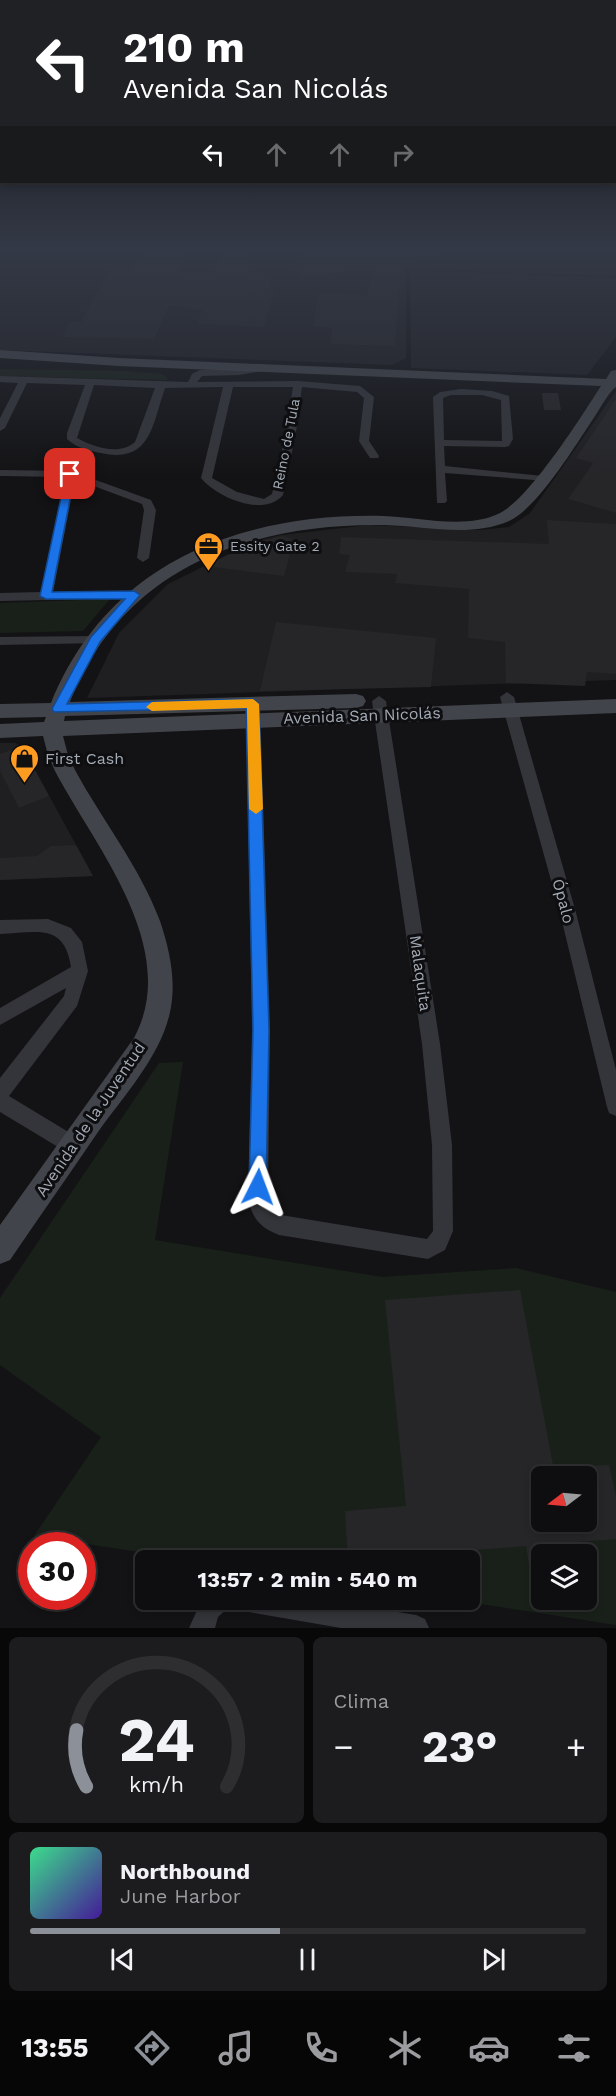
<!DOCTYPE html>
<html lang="es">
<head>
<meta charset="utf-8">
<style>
	body { margin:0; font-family:"Work Sans",sans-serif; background:#1c1c1e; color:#f1f3f6; height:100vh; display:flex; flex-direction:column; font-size:22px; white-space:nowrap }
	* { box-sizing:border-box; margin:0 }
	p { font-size:20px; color:#9b9c9f }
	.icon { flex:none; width:33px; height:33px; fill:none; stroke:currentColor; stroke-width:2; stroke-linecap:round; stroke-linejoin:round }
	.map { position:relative; height:1628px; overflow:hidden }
	.details { display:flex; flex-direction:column; gap:9px; padding:9px; background:#080809; flex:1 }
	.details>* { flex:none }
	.guide { position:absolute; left:0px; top:0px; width:616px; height:183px; box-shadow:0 3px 9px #0003,0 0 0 2px #2e2e30; background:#202124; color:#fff; overflow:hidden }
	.needle { width:39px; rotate:254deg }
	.fabs { position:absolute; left:531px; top:1466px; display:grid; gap:12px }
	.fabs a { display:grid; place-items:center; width:66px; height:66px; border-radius:9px; background:#0e0e10; box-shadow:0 3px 9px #0003,0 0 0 2px #2e2e30; font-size:30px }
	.speed { position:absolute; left:18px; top:1532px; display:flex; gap:12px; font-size:30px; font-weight:700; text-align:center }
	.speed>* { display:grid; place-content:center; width:78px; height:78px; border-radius:50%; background:#0e0e10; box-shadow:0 3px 9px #0003,0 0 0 2px #2e2e30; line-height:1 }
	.speed .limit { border:9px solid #d22; background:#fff; color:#111 }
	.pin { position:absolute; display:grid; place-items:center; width:51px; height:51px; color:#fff; margin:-26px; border-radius:12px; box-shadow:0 3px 9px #0006 }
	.me { position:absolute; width:66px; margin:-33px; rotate:3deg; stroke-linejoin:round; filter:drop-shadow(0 0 4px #0008) }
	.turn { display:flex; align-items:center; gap:21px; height:126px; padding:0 24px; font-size:27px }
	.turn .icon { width:78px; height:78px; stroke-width:2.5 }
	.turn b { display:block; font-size:42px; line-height:51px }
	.lanes { display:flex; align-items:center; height:57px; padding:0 24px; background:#0003; justify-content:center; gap:30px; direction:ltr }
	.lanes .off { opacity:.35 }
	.big { font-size:45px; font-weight:700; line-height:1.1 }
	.details .widget { flex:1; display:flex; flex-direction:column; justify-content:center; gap:9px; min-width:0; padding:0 21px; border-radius:9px; background:#1c1c1e }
	.details .dial { align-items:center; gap:0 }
	.dial svg { height:156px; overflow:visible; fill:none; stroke:#2e2e30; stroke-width:7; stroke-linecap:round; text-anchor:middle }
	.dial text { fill:#f1f3f6; stroke:none }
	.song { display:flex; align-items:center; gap:18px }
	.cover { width:72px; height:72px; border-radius:9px; background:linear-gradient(135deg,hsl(150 70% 55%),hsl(260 70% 35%)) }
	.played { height:6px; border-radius:3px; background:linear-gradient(90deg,#8c9099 45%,#2e2e30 45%) }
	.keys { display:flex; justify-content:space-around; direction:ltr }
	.heat { display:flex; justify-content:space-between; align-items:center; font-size:33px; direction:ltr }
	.details .tiles { flex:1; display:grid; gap:9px; grid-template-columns:1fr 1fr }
	.widget:last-child { grid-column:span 2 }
	.trip { position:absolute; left:135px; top:1550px; width:345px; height:60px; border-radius:9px; background:#0e0e10; box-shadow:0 3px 9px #0003,0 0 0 2px #2e2e30; font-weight:700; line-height:60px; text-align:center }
	.menu { display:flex; height:96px; justify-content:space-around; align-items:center; background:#060606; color:#9b9c9f }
	.menu .icon { width:42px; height:42px }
	.menu .active { color:#8c9099 }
	.menu b { font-size:27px; color:#f1f3f6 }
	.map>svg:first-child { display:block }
	.built { fill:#1f1f22 }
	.green { fill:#192019; fill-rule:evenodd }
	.building { fill:#262629 }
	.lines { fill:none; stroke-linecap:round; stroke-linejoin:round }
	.street { fill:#33353a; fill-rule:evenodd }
	.secondary { fill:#41444a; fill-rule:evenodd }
	.route { fill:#1a73e8; stroke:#114b97; stroke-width:1.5 }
	.slow { fill:#f59e0b }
	.labels { text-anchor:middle; stroke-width:6; stroke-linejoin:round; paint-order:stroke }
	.far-street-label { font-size:14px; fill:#a3abb6; stroke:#0e0e10 }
	.far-poi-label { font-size:14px; fill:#a3abb6; stroke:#0e0e10; text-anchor:start }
	.street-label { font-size:16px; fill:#a3abb6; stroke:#0e0e10 }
	.poi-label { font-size:16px; fill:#a3abb6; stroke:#0e0e10; text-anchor:start }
</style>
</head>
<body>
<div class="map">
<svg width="616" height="1628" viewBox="0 0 616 1628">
	<rect width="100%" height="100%" fill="#131315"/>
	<path class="built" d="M0 249H616V276L406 268V358L392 365 0 350Z
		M410 270 616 278V337L587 375 411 368Z
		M616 391V680L87 698 119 633 168 584 253 542 281 535 369 525 480 530 509 527 530 513Z
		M0 743H15L22 746 93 876 0 880Z"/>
	<path class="green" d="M0 369 125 371 161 374 167 377V380L0 376Z
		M110 599 83 631 0 633V603Z
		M183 1062 155 1240 382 1277 516 1268 616 1292V1625L448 1599H470V1560H192L34 1536 101 1437 0 1365V1298L159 1063ZM542 1476H586V1521H542ZM542 1554H586V1599H542Z"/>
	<path class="building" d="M142 249H186L178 272 213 275 221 252H250L248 273 270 274 271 291H274L264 327 197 324 202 310 169 305 154 339 62 337 70 322H81L109 270 132 271Z
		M327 249H437L438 256 401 262 395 346 331 344 332 328 313 326 319 293 367 295 373 267 304 279 293 267H300L289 256Z
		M542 393H558L561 410H544Z
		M616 399V513L568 499 593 463 576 458Z
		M547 520 616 524V674L587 672 585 686 506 683 505 642 468 638 469 589 395 583 397 574 345 572 350 555 339 554 341 537 549 544Z
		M282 536 294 540 284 576 206 566 248 545Z
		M276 622 436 638 431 687 260 691Z
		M22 746 49 796 19 808 0 771V754Z
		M76 845 93 876 0 880V858L37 856 51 846Z
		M520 1290 555 1476H542V1521H586V1466L609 1465 616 1496V1539L563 1543 565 1554H542V1596H534L526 1546 348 1560 345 1511 406 1506 385 1300Z"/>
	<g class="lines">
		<path class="street" d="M265 365 268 366V370L239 375 202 376 197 382 298 381 360 386 374 397 369 441 379 456 378 458H370L359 441 364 398 357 392 302 387 296 432 283 495C264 518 216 497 201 478L223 387 165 388C152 425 151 464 101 453 89 451 75 447 67 439V433L85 385 27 383 5 428 0 431V418L18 383 0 382V376L188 382 192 374 200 370 239 369ZM94 385 155 388 135 442C120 456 93 447 77 438ZM233 387H293L286 432 272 494 264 499 237 492 212 478Z
			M461 389 492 391 509 396 513 439 509 446 505 447 444 446 445 466 543 476 547 477V481L445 473 447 501 445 503H437L433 397 440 392ZM451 395H482L501 400 502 441 444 440 443 398Z
			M0 470 71 471 151 500 156 510 149 558 143 562 137 558 144 510 142 504 75 479 53 592 134 591 138 592V598L0 601V593L41 592 65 477 0 476Z
			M95 636 101 640 100 643 0 645V637Z
			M507 692 514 697 575 909 616 1070V1116L609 1113 607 1107 559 909 500 697Z
			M379 696 386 701 440 1044 452 1145 453 1231 445 1250 428 1259 279 1235C260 1227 254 1220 248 1201L252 1030 246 704 253 699 260 704 270 1030 268 1201 270 1207 281 1215 427 1239 433 1231 432 1145 422 1044 372 701Z
			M48 919 71 928 82 942 88 971 77 1006 9 1096 80 1139 83 1146 80 1153 73 1156 0 1112V1078L64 996 66 988 0 1025V1008L71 967C64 922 37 933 0 934V920Z
			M202 1599H317L416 1615 425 1619 429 1628H341L243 1611 234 1608 232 1604 218 1617 215 1628H189Z"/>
		<path class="secondary" d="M0 350 119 358 606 379 611 371 616 370V387C608 393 601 407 595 416 577 443 538 508 509 521 470 538 425 526 384 525 250 523 122 568 70 702L356 694 363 696 366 701 363 706 356 708 65 716 64 721 616 699V713L63 736 68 755 75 770C102 820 140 867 160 921 169 948 176 978 171 1007 163 1054 125 1094 98 1132 69 1175 39 1217 10 1260L0 1264V1225L134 1038C182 948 95 847 55 771L48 755 43 736 0 738V724L44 722 46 717 0 718V704L51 703C108 562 240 513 383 516 419 517 466 530 500 513 530 498 581 417 601 386L119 366 0 358Z"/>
	</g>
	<linearGradient id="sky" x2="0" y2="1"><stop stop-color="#0a0a0c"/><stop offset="0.52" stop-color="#333946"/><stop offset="1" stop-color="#333946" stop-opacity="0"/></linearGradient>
	<rect width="616" height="477" fill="url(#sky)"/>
	<path class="route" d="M70 471 75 474 52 592 134 591 140 595 100 642 67 704 253 699 259 704 269 1030 266 1187 264 1193 258 1196 251 1193 249 1187 253 1030 246 708 54 712 52 709 91 637 125 599H46L40 596 66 474Z"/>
	<path class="slow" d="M253 699 259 704 263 809 256 814 249 809 247 708 152 711 146 707 152 702Z"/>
	<defs>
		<symbol id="office-pin" viewBox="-11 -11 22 30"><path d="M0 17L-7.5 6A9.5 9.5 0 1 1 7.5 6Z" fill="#fe9b21" stroke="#0e0e10"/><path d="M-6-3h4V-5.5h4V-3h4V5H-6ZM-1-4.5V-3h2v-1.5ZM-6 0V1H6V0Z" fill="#111"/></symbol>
		<symbol id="shop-pin" viewBox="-11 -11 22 30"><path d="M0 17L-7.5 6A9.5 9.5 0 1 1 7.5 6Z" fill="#fe9b21" stroke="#0e0e10"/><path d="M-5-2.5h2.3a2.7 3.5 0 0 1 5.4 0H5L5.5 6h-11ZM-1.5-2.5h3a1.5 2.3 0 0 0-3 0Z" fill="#111"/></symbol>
	</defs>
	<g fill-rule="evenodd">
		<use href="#office-pin" x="192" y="530" width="33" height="45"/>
		<use href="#shop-pin" x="8" y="742" width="33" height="45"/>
	</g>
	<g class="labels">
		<g class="far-street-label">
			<text transform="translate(286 444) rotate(-79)" y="5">Reino de Tula</text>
		</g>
		<g class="far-poi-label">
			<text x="230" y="551">Essity Gate 2</text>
		</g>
		<g class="street-label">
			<text transform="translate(362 715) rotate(-2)" y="6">Avenida San Nicolás</text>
			<text transform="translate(564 901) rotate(75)" y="6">Ópalo</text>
			<text transform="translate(421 973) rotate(82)" y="6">Malaquita</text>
			<text transform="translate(90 1119) rotate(-56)" y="6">Avenida de la Juventud</text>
		</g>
		<g class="poi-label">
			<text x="45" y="764">First Cash</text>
		</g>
	</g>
</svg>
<div class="fabs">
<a><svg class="needle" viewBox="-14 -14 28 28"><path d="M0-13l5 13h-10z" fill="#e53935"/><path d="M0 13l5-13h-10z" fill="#9b9c9f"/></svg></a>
<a><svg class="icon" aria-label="layers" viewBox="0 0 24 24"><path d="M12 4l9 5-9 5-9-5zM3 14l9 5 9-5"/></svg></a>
</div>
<div class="speed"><div class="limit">30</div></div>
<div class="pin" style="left:70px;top:474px;background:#d93025"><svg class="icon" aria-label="arrive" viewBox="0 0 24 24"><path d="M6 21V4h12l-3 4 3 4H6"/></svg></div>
<svg class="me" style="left:258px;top:1187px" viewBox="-20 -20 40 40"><path d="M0-17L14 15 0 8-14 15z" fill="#1a73e8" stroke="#fff" stroke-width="4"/></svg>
<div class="trip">13:57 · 2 min · 540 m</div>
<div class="guide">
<div class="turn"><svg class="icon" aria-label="left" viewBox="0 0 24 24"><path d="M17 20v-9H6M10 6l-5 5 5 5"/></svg><div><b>210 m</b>Avenida San Nicolás</div></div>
<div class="lanes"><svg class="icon" aria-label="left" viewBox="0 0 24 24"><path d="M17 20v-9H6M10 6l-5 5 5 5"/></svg><svg class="icon off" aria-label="ahead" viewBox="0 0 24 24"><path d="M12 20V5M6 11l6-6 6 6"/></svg><svg class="icon off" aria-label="ahead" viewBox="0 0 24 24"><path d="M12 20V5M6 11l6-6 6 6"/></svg><svg class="icon off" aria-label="right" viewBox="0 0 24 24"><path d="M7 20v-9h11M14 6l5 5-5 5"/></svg></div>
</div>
</div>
<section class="details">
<div class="tiles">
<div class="widget dial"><svg viewBox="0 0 100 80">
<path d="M14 69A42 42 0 1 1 86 69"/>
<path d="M14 69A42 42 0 0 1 9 40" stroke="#8c9099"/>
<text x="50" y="56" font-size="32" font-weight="700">24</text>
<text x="50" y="72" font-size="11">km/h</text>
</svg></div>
<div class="widget"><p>Clima</p>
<div class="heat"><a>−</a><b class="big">23°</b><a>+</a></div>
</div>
<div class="widget">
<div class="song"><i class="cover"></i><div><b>Northbound</b><p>June Harbor</p></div></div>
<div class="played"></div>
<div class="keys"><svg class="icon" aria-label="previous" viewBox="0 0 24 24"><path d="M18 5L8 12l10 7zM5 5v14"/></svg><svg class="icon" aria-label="pause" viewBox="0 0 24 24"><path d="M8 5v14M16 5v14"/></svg><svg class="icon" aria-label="next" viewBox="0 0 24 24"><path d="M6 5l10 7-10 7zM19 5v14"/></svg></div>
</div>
</div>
</section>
<nav class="menu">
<b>13:55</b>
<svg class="icon active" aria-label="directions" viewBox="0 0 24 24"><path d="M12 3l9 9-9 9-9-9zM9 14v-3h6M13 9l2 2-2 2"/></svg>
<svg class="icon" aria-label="music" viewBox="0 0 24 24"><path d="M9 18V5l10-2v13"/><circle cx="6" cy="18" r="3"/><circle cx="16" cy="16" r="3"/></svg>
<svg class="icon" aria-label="phone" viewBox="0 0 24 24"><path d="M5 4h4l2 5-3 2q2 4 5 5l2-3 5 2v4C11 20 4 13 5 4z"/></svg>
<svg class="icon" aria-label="climate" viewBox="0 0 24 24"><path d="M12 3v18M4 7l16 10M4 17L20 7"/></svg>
<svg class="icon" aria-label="car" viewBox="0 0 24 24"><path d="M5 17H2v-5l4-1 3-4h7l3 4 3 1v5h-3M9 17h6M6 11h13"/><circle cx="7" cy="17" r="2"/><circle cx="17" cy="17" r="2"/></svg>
<svg class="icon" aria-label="filters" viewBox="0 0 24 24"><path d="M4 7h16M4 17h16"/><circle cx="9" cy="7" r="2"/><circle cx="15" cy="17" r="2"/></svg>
</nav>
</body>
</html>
